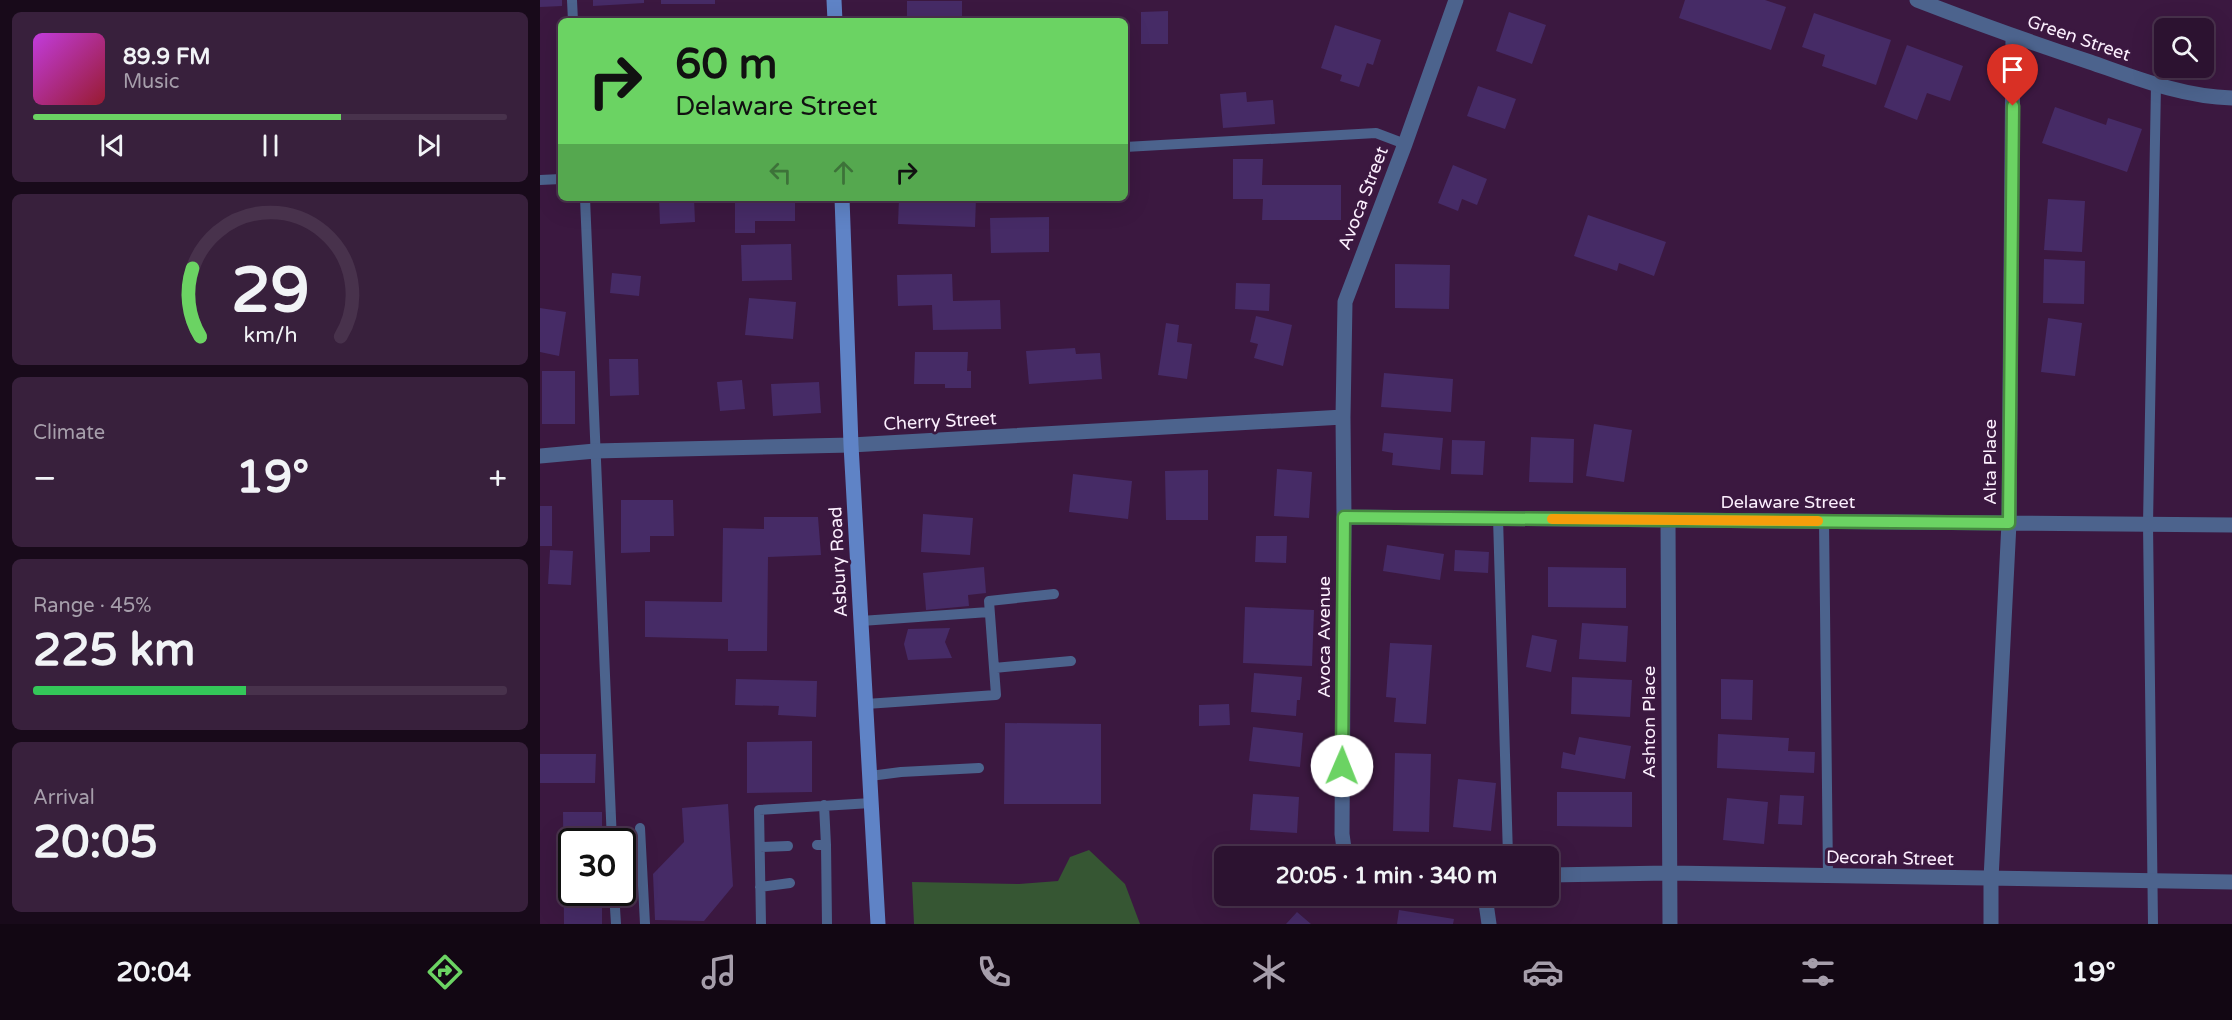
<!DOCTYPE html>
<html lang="en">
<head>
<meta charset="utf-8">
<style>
	body { margin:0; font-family:"Varela Round",sans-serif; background:#38203c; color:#f1f3f6; height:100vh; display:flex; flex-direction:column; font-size:22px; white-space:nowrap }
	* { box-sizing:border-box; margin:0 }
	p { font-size:20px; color:#a69eab }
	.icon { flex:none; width:33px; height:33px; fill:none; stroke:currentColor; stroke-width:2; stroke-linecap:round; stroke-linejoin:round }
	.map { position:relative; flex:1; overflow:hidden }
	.side { display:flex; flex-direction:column; gap:12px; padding:12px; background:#180a1a; width:540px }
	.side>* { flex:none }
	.hud { position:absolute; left:18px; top:18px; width:570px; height:183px; border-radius:9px; box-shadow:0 6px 24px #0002,0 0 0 2px #48324c; background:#6bd363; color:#111; overflow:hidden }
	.buttons { position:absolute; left:1614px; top:18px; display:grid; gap:12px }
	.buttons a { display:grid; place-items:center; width:60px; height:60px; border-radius:9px; background:#2c1230; box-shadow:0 6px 24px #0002,0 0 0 2px #48324c; font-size:30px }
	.speed { position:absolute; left:18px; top:828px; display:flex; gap:12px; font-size:30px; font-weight:700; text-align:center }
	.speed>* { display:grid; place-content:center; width:78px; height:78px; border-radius:50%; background:#2c1230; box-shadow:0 6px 24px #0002,0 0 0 2px #48324c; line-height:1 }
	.speed .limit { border:3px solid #111; border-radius:9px; background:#fff; color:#111 }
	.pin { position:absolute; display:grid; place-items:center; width:51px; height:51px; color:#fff; margin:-62px -26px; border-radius:50% 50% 50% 0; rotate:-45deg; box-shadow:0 0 6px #0007 }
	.pin .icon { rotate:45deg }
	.me { position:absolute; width:66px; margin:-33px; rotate:1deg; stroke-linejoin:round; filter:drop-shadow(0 0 4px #0008) }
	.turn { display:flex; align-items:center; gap:21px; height:126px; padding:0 18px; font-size:27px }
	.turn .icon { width:78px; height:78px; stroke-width:2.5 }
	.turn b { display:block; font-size:42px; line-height:51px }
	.lanes { display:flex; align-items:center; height:57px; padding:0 18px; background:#0003; justify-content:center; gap:30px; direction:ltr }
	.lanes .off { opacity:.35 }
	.big { font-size:45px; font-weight:800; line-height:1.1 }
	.side .tile { flex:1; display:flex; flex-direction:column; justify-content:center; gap:9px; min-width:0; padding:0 21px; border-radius:9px; background:#38203c }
	.side .dial { align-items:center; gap:0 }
	.dial svg { height:156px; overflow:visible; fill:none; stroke:#48324c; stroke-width:7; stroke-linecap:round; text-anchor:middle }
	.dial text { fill:#f1f3f6; stroke:none }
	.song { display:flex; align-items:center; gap:18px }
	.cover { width:72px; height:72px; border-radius:9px; background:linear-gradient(135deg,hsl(290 70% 55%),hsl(350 70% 35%)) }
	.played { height:6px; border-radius:3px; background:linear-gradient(90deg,#6bd363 65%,#48324c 65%) }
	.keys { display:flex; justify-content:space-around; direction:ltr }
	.heat { display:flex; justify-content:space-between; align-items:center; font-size:33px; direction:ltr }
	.charge { height:9px; border-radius:4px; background:linear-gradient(90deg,#34c759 45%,#48324c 0) }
	.trip { position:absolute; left:674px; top:846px; width:345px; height:60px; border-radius:9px; background:#2c1230; box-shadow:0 6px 24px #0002,0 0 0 2px #48324c; font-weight:800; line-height:60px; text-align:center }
	.tab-bar { display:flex; height:96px; justify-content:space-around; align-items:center; background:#120713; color:#a69eab }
	.tab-bar .icon { width:42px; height:42px }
	.tab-bar .selected { color:#6bd363 }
	.tab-bar b { font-size:27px; color:#f1f3f6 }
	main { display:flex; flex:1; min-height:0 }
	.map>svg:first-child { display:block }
	.green { fill:#365633 }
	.building { fill:#462b66 }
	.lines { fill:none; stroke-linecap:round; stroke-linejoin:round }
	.lane { stroke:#4c638d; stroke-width:10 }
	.street { stroke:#4c638d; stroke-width:15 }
	.secondary { stroke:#5f83c6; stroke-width:15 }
	.route-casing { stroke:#468940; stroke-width:15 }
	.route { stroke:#6bd363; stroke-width:10 }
	.slow { stroke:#f59e0b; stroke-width:10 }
	.labels { text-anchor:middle; stroke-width:6; stroke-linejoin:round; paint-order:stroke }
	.street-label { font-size:18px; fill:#fbeefd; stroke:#3b1840 }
</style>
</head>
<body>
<main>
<section class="side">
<div class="tile">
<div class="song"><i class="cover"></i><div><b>89.9 FM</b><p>Music</p></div></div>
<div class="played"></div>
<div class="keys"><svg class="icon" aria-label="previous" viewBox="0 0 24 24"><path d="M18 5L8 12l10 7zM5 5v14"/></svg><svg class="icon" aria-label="pause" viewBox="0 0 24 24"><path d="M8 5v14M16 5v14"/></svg><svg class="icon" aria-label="next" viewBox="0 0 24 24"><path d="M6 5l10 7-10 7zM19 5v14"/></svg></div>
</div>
<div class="tile dial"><svg viewBox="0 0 100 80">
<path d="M14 69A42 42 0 1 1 86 69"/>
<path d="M14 69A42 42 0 0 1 10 34" stroke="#6bd363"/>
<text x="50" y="56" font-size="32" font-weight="700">29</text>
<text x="50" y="72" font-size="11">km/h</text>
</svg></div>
<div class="tile"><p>Climate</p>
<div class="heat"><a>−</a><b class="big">19°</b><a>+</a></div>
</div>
<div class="tile"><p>Range · 45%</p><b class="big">225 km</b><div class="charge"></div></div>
<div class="tile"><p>Arrival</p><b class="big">20:05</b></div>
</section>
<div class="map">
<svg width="1692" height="924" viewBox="0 0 1692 924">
	<rect width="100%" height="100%" fill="#3b1840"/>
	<path class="green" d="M549 850 585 884 600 924H374L372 882 479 884 518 881 530 857Z"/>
	<path class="building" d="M0 0H22V6L0 7Z
		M53 0H104V3L53 6Z
		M121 0H175V4H121Z
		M1145 0H1225L1246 7 1231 50 1139 18Z
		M367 1H422V21H360V16H367Z
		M628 11V44H601V12Z
		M969 12 1006 25 992 64 956 51Z
		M1274 13 1351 40 1336 85 1282 66 1285 55 1262 47Z
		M795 25 841 40 833 65 827 63 819 87 800 81 802 75 781 68Z
		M1367 45 1423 66 1410 101 1387 93 1377 120 1344 107Z
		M938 86 976 99 965 129 927 116Z
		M706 92 707 102 733 100 735 124 683 128 680 94Z
		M1515 107 1566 125 1568 118 1602 129 1587 172 1502 143Z
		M693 159H723L722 185H801V220H722L723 199H693Z
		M913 165 947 179 937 205 922 199 918 211 898 203Z
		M119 198H154L155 222 120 224Z
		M195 198H255V221H215V233H195Z
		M359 198H436L435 227 358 224Z
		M1508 199 1545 201 1542 252 1504 250Z
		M1048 215 1126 242 1114 276 1079 263 1077 271 1034 256Z
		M509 217V252L451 253 450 218Z
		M251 244 252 280 202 281 201 245Z
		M1504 259 1545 261 1544 304 1503 303Z
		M855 264 910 265 909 309 855 308Z
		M72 273 101 276 99 296 70 293Z
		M412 274 413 301 460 300 461 329 393 330 392 305 358 306 357 275Z
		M696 283 730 284 729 311 695 309Z
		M209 298 256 302 253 339 205 335Z
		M0 308 26 312 19 356 0 352Z
		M716 316 752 325 743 366 714 358 718 344 710 342Z
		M1508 318 1542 323 1535 376 1501 372Z
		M626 323 639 325 637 342 652 344 647 379 618 375Z
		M535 348 536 354 560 353 562 379 489 384 486 351Z
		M375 352H428L427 371H431V388H405V384H374Z
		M69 359H98L99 395 70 396Z
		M2 371H35V424H2Z
		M844 373 913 379 911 412 841 407Z
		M202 380 205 409 180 411 177 382Z
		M279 382 281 413 233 416 231 384Z
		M1054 424 1092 430 1084 482 1046 476Z
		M844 433 903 438 900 470 852 465 853 453 842 451Z
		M991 437 1034 439 1033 483 989 482Z
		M912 440 945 441 943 475 911 474Z
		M737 469 772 472 769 518 734 516Z
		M668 470V520H626L625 471Z
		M533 474 592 481 588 519 529 512Z
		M81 500H133L134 536H110V552L81 553Z
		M0 506H12V546H0Z
		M383 514 433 518 430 555 381 552Z
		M224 517H278L281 555 228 557 227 651H188V639L105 637V601L182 602 183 528 224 529Z
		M716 536H747L746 563 715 562Z
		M847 545 904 554 900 580 843 571Z
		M10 550 33 551 31 585 8 584Z
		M915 550 949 552 948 573 914 571Z
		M444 567 446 593 428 595 429 606 386 610 383 573Z
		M1008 567 1086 568V608L1008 607Z
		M705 607 774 610 772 666 703 663Z
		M1042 623 1088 626 1086 662 1039 659Z
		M410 628 405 642 412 658 368 660 364 644 368 629Z
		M992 635 1017 640 1011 672 986 667Z
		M850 643 892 645 886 724 854 722 856 698 846 697Z
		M714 673 762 677 760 700H757L756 716 711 712Z
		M1032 677 1092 680 1090 717 1031 714Z
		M196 679 277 681 276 717 238 715 239 706 195 705Z
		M1181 679 1213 680 1212 720 1181 719Z
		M689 704 690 725 659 726V705Z
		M465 723 561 724V804H464Z
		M713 727 763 733 760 767 709 761Z
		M1178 734 1249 738 1248 751 1275 752 1274 773 1177 768Z
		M1039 737 1091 746 1085 779 1021 768 1023 752 1035 755Z
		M272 741V792L207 793V742Z
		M855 753 891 754 889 832 853 831Z
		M0 754H56L55 783H0Z
		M918 779 956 783 951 831 913 827Z
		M1017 792H1092V827L1017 826Z
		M713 794 759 797 757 833 710 830Z
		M1240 795 1264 796 1262 825 1238 824Z
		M1187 798 1228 802 1224 844 1183 840Z
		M188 804 193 886 164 921 115 920 113 874 144 842 142 808Z
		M23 812H62V842H32V892H62V924H24Z
		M714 847 756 855V856H712Z
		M713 896H768L766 907Z
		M859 910 914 919 913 924H857Z
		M757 912 771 924H746Z"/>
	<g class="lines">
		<path class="lane" d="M32 0 33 21
			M585 147 836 133 865 144
			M0 180 21 179
			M45 198 72 842
			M958 518 968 856
			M1284 521 1288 876
			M321 621 449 612
			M454 668 449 601 514 594
			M326 704 456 695 454 668 531 661
			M330 776 361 772 439 768
			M284 805 286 845
			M100 828 105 924
			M277 845H286L287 924
			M220 847 248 846
			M220 887 250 883
			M74 892 76 924
			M221 924 219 810 331 803
			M1613 924 1608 524 1616 85"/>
		<path class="street" d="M1377 0C1434 22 1492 43 1550 62 1596 78 1643 97 1692 98
			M0 456 55 451 311 445 803 417
			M804 517 1692 525
			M1128 520 1130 924
			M805 856 802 834 804 517 803 417 805 302 865 144 916 0
			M1008 875 1129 873 1692 882
			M945 896 949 924
			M1451 924V879L1469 523 1473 36"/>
		<path class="secondary" d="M294 0 295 21
			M302 198 311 445 338 924"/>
	</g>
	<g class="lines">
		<defs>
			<path id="route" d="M802 766 804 517 1469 523 1473 106"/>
		</defs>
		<use href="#route" class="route-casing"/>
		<use href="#route" class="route"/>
		<path class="slow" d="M1012 519 1278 521"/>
	</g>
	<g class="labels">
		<g class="street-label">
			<text transform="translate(1539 38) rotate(19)" y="6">Green Street</text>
			<text transform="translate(823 198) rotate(-69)" y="6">Avoca Street</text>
			<text transform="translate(400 421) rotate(-3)" y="6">Cherry Street</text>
			<text transform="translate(1450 462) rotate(-90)" y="6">Alta Place</text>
			<text x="1248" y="508">Delaware Street</text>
			<text transform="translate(298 562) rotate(-93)" y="6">Asbury Road</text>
			<text transform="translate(784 637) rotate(-90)" y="6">Avoca Avenue</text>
			<text transform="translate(1109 722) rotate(-90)" y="6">Ashton Place</text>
			<text transform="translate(1350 858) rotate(1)" y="6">Decorah Street</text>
		</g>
	</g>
</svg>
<div class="buttons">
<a><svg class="icon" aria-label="search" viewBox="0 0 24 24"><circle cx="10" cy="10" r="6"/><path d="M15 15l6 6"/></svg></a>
</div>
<div class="speed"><div class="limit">30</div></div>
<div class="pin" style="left:1473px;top:106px;background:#d93025"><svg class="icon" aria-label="arrive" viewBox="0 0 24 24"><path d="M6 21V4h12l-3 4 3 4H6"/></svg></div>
<svg class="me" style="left:802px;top:766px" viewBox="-20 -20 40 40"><circle r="19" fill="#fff"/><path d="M0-13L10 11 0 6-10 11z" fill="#6bd363"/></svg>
<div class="trip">20:05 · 1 min · 340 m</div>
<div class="hud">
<div class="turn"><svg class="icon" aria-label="right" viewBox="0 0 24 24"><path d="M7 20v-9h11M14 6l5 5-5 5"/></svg><div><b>60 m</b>Delaware Street</div></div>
<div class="lanes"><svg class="icon off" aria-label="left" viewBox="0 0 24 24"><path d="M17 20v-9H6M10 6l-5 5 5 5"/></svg><svg class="icon off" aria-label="ahead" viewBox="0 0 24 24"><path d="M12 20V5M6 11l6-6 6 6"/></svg><svg class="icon" aria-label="right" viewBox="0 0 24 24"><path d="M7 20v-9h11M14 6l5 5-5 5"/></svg></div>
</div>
</div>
</main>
<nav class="tab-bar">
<b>20:04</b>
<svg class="icon selected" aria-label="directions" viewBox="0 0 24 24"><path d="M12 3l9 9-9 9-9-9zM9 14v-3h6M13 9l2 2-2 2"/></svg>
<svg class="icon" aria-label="music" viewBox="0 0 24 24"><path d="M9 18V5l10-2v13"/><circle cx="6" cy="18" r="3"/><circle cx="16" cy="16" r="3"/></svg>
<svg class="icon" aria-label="phone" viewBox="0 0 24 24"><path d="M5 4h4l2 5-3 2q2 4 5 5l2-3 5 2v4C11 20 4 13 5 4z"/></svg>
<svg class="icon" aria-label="climate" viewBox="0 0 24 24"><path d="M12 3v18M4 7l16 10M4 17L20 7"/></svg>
<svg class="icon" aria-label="car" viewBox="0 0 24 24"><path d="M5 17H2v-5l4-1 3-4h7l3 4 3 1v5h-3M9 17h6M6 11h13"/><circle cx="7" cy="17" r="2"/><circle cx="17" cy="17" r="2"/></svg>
<svg class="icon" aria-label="filters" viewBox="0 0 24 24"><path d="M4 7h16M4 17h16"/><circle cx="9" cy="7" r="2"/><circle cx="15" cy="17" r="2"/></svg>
<b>19°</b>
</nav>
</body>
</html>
